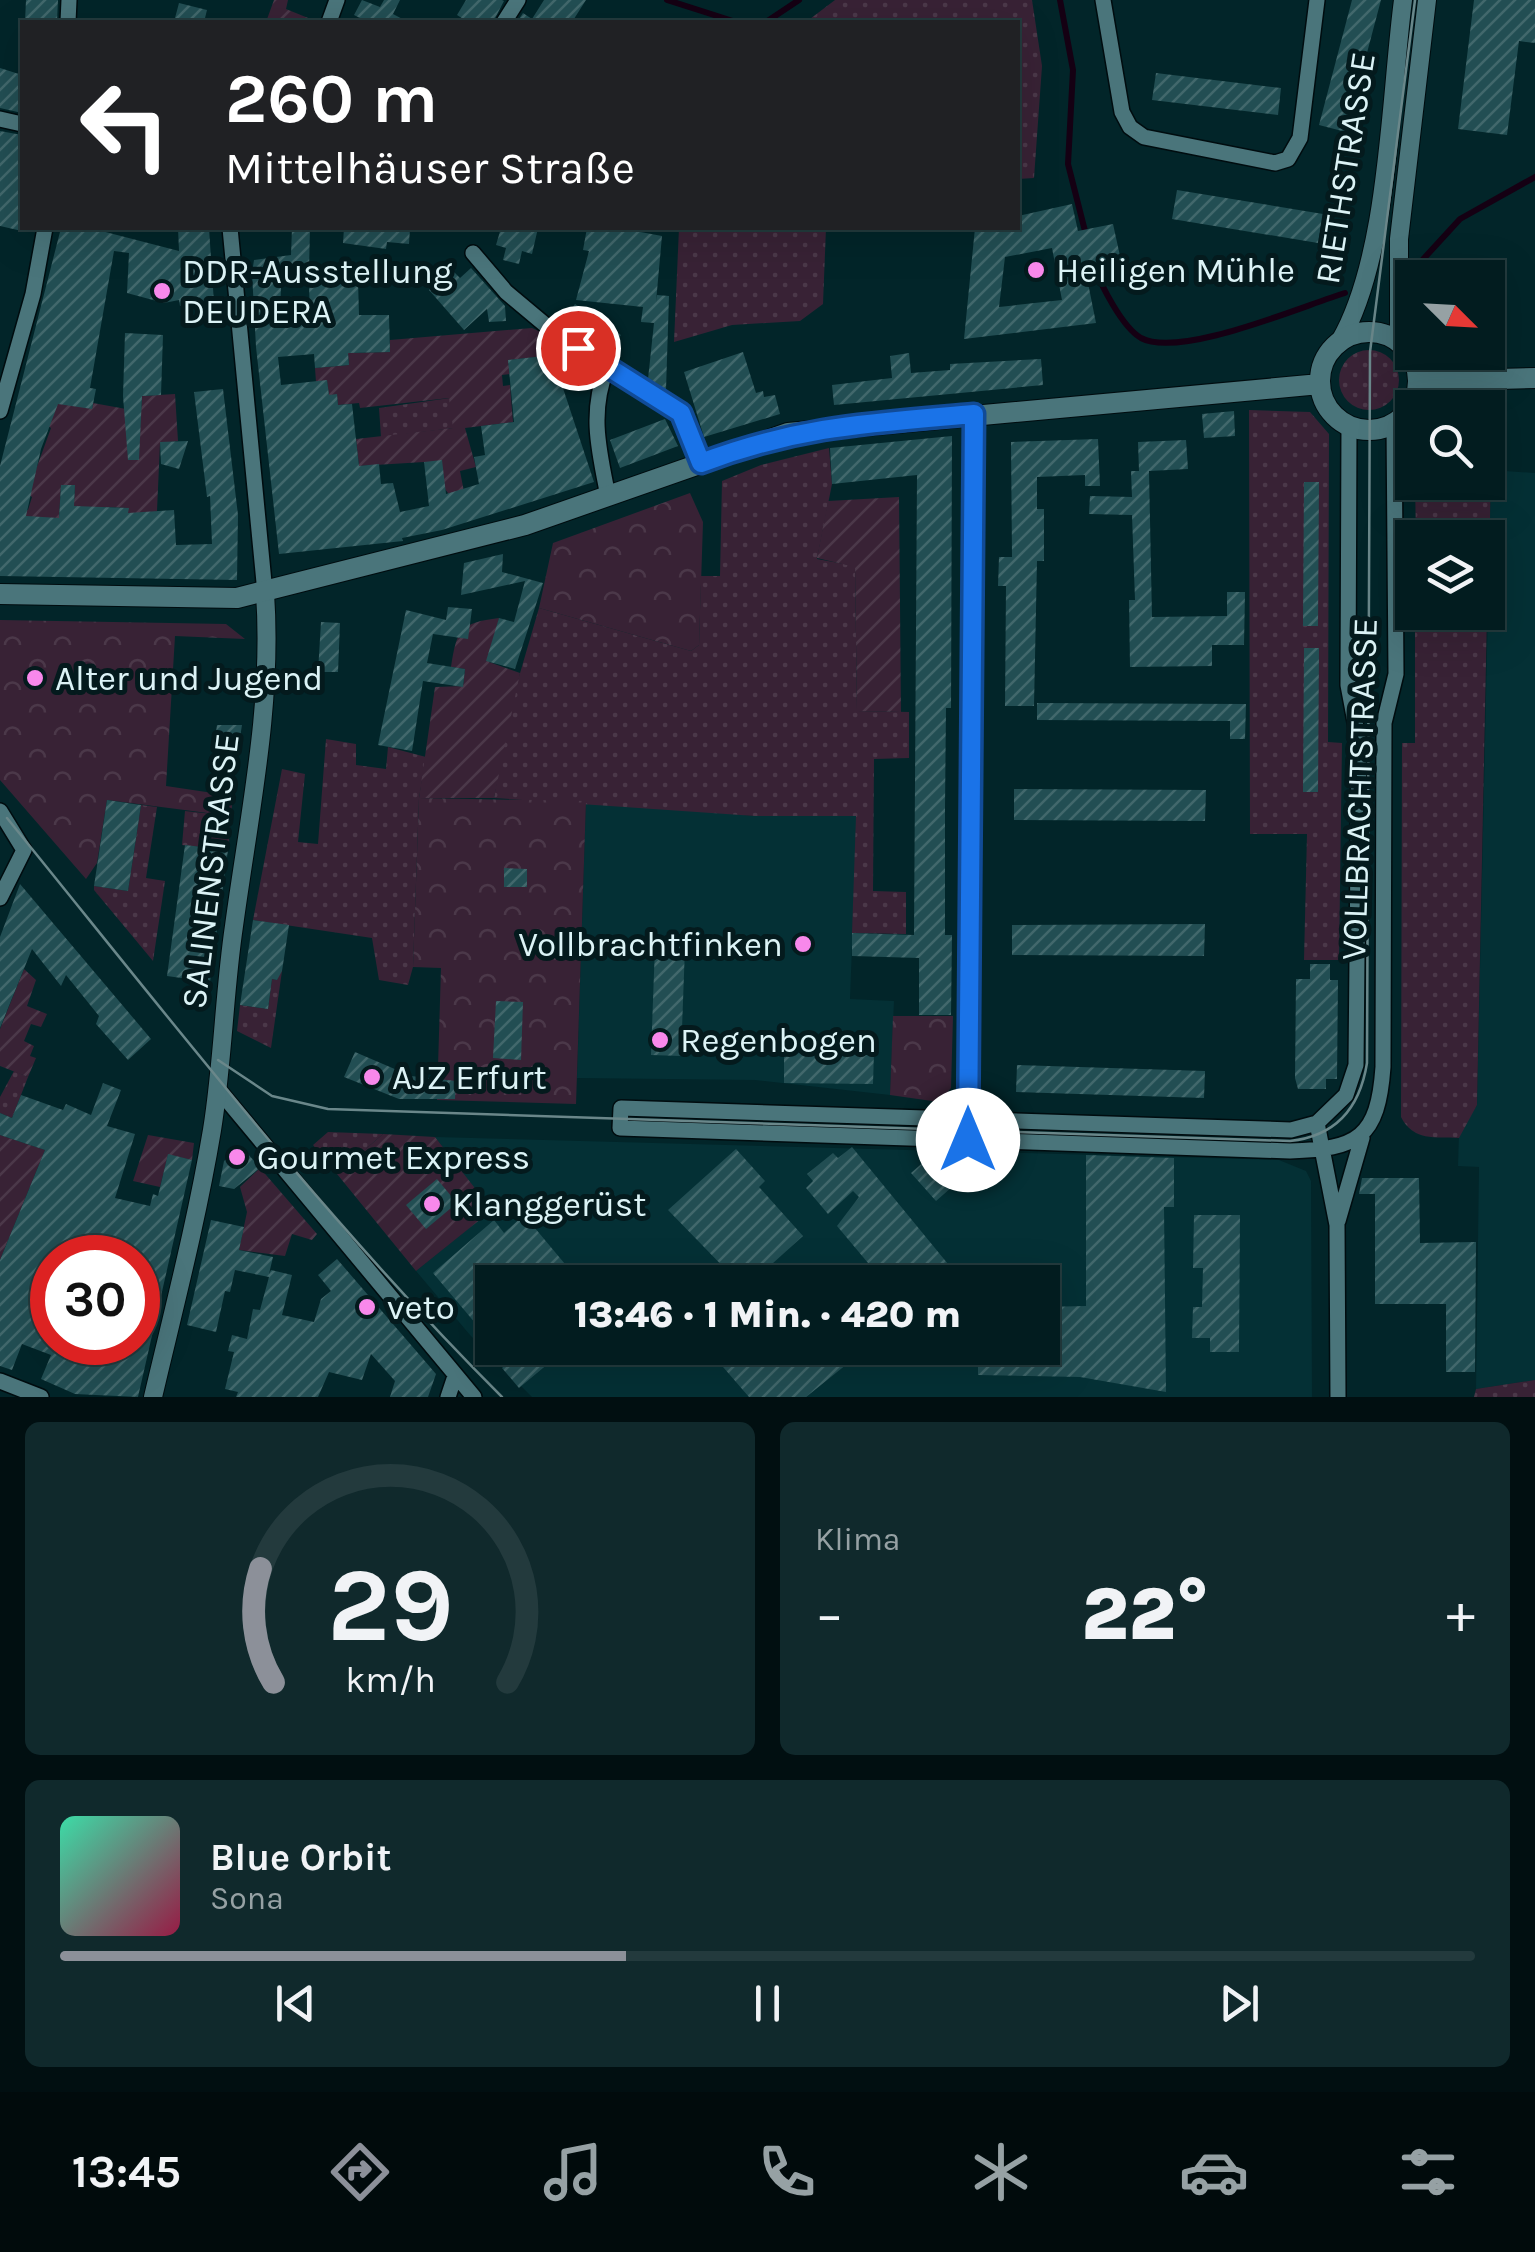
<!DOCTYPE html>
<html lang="de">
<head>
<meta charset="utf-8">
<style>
	body { margin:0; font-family:Karla,sans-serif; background:#10292c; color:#f1f3f6; height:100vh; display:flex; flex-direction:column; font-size:38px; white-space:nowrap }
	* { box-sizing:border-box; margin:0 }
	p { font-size:32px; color:#96a1a4 }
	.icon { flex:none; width:55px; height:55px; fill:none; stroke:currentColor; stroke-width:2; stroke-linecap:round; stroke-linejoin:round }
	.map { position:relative; height:1397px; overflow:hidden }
	.panel { display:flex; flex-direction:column; gap:25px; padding:25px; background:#010f11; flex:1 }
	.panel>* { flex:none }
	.banner { position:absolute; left:20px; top:20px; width:1000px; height:210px; border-radius:0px; box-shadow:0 10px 40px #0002,0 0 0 2px #233a3d; background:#202124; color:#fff; overflow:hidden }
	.needle { width:65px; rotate:114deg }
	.buttons { position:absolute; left:1395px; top:260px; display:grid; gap:20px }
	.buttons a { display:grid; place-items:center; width:110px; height:110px; border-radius:0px; background:#021c1f; box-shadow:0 10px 40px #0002,0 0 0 2px #233a3d; font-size:50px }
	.speed { position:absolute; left:30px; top:1235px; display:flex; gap:20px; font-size:50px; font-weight:700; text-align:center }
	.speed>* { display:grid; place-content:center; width:130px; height:130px; border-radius:50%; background:#021c1f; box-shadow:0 10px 40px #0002,0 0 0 2px #233a3d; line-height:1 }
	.speed .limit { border:15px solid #d22; background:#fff; color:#111 }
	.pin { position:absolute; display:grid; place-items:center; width:85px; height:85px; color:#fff; margin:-42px; border:5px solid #fff; border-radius:50%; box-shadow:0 2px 10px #0007 }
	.me { position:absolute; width:110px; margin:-55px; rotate:0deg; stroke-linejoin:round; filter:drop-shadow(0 0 8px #0008) }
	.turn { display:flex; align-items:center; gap:35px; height:210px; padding:0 40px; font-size:45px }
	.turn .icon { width:130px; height:130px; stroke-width:2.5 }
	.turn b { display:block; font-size:70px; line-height:85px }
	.big { font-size:75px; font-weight:800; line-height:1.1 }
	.panel .widget { flex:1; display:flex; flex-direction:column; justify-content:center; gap:15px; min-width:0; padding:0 35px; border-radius:15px; background:#10292c }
	.panel .dial { align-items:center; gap:0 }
	.dial svg { height:260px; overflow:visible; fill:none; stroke:#233a3d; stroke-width:7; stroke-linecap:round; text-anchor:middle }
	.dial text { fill:#f1f3f6; stroke:none }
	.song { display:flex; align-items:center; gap:30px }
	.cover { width:120px; height:120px; border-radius:15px; background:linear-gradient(135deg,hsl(160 70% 55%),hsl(340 70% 35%)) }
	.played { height:10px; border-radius:5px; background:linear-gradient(90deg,#8c9099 40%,#233a3d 40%) }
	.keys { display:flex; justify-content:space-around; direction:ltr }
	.heat { display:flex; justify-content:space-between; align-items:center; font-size:55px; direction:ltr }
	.panel .tiles { flex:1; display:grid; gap:25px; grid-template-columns:1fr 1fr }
	.widget:last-child { grid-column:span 2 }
	.trip { position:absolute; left:475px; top:1265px; width:585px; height:100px; border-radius:0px; background:#021c1f; box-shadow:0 10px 40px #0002,0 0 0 2px #233a3d; font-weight:800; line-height:100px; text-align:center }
	.menu { display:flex; height:160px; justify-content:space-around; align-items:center; background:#010b0c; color:#96a1a4 }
	.menu .icon { width:70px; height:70px }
	.menu .selected { color:#8c9099 }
	.menu b { font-size:45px; color:#f1f3f6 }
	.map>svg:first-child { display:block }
	.built { fill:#043035; fill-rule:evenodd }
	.grass { fill:url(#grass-dots) }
	.forest { fill:url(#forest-crowns) }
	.garden { fill:url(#garden-furrows) }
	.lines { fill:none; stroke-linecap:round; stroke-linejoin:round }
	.stream { stroke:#150013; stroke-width:6 }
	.building { fill:url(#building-hatch); fill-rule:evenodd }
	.minor-casing { stroke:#000c0f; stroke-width:18 }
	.tertiary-casing { stroke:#000c0f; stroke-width:20 }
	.secondary-casing { stroke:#000c0f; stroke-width:22 }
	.minor { stroke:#4a757b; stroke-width:15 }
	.tertiary { stroke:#4a757b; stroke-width:18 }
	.secondary { stroke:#4a757b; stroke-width:20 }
	.tram { stroke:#6a878a; stroke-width:2.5 }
	.route-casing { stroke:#114b97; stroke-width:25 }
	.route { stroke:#1a73e8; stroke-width:18 }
	.poi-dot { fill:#f888eb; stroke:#041a1d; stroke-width:4 }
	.labels { text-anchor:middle; stroke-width:10; stroke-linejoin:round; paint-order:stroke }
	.street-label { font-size:35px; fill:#dcf3f6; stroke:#041a1d }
	.poi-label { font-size:35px; fill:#dcf3f6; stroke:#041a1d; text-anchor:start }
</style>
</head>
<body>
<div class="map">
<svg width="1535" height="1397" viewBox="0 0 1535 1397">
	<defs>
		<pattern id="grass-dots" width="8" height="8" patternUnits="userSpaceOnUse" patternTransform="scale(2.5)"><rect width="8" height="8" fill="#382235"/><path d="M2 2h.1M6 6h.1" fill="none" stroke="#4b3849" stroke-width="1.8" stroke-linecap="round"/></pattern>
		<pattern id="forest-crowns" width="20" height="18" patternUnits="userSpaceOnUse" patternTransform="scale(2.5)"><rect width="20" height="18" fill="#382235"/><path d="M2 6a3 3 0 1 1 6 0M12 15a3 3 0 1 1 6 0" fill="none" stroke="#4b3849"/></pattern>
		<pattern id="garden-furrows" width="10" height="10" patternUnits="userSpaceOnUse" patternTransform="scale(2.5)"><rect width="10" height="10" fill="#382235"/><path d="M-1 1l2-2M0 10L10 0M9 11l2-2" fill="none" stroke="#4b3849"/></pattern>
		<pattern id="building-hatch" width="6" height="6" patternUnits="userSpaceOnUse" patternTransform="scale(2.5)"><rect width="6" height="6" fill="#224e53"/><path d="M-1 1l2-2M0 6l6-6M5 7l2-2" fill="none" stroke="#42686c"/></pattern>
	</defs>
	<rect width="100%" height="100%" fill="#022529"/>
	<path class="built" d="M1491 470 1535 473V1380L1476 1389 1479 1167 1458 1166 1459 1133 1477 1105Z
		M586 801 755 816H857L850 999 894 1001 890 1095 755 1080 577 1078Z
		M435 1137 1279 1160 1306 1171 1311 1181 1312 1397H532L470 1335 416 1271 491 1210ZM492 1282H1042V1348H492Z"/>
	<path class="grass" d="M835 0H1032L1042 66 1034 178 1018 179V22H806Z
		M679 228H826L823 304 800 321 732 325 674 342Z
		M1339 380a30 30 0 1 1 60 0a30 30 0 1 1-60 0Z
		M450 398 454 428 381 437 379 408Z
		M1503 404 1502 471H1491L1488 612V538L1416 537 1415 483 1488 482V408L1428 407Z
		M1249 410 1310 412 1329 434 1328 742 1342 743 1339 960H1304L1307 834H1250Z
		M829 448 832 484 817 559 855 566 857 711 909 712V758L874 759 873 891 906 892V934L852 933 856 816H755L494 798 509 711 539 608 691 651 699 645 701 576H720L722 481 761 465Z
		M1487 612 1477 1105 1459 1138C1435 1137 1413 1141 1401 1117L1402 743H1415V613Z
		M326 739 356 744V765L386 769 388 747 426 757 419 798 413 967 408 985 379 980 372 938 253 920 282 769 305 774 298 842 318 844Z
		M141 805 157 807 146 878 165 881 153 961 94 890V886L128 891Z
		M185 811 231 816 228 850 182 845Z
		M279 970 282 971 271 1048 237 1031 240 1005 268 1009 272 979 277 980Z
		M14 1071 28 1077 12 1118 0 1113V1097Z
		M328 1132 383 1134 337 1174 313 1145Z
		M1535 1380V1397H1474L1476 1389Z"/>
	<path class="forest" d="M690 493 703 522 699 645 691 651 539 608 553 543Z
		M0 620 226 624 245 639 175 636 166 786 233 796 231 816 107 800 97 863 86 879 0 780Z
		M419 798 586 801 576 1104 437 1100 441 968 413 967Z
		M893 1016H953L951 1088 939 1102 890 1095Z"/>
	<path class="garden" d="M274 0H288L286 9 318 22H266Z
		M532 328 543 333 548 356 508 360 510 374 502 375 503 386 510 385 513 422 465 428 476 467 460 471 465 497 449 502 448 493 424 462 359 466 356 439 453 428 449 398 360 408 359 403 338 405 337 395H329L327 381 316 382 315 368 349 365 348 353 390 352V340Z
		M74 386 92 409 93 403 126 409 139 443 142 396 175 394 178 441 160 443 157 511 128 522V508L102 507 101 519 73 518 75 486 61 485 59 518H5L28 510 32 497 27 494 51 428 48 426 53 404Z
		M899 497 901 712 857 711 855 567 817 558 828 501Z
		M499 618 489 662 520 673 494 798H419L435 687 463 686 465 669 451 667C457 629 460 623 499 618Z
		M24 969 36 980 27 1006 47 1014 41 1027 31 1024 24 1041 34 1046 30 1056 36 1058 28 1077 0 1066V1029Z
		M383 1134 435 1137 492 1210 416 1271 337 1174Z
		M0 1135 45 1150 0 1260Z
		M148 1135 194 1143 192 1160 168 1155 160 1187 133 1181Z
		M260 1168 317 1234 312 1240 292 1234 285 1256 239 1250 247 1212 240 1187Z"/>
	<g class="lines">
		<path class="stream" d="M667 0 736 22
			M1060 0 1073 70 1068 164 1086 235
			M766 22 799 0
			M1094 266C1101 285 1122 327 1141 338 1180 359 1302 306 1345 293
			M1416 267 1460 219 1535 177"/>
	</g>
	<path class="building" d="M26 0H58L57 22H25Z
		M362 0 380 7 384 0H400L393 14 408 22H368L354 15Z
		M466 0H502L504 1 493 22H468L457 15Z
		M544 0H586L572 22H517L523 13 532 19Z
		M1352 0H1381L1346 132 1319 125Z
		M1474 0H1535V43L1519 41 1507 135 1458 129Z
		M179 3 207 10 204 22 175 18Z
		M0 68 22 75V113L0 108Z
		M1156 73 1281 88 1278 115 1152 100Z
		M0 131 22 135V231L0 226Z
		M1177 190 1323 214 1318 243 1172 219Z
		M1072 204 1078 231 1113 224 1122 265 1086 273 1096 323 964 339 975 228H1018V216ZM1052 248 1062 300 999 307 1005 257Z
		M61 228H90L179 251 178 228H209L214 303 180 306 179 300 164 303 127 293 129 253 114 251 90 388 96 389 92 409 58 404 41 449 26 516 59 518 61 485H75L74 506 129 508 128 513 174 510 176 545 212 544 210 496 207 497 194 392 223 389 238 515 237 580 0 576V466Z
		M292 228H310L309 271H345V280H358L359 315H389L390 352 348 353 349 365 315 368 314 354 278 357 281 385 327 380 329 395 337 394 338 405 352 404 359 466 379 464 381 484 393 483 400 512 429 506 424 462 442 460 446 494 479 484 474 457 485 455 481 426 514 422 508 360 544 356 545 364H555L594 482 442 530 402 538 403 541 279 554 256 347 252 273 254 260 291 255ZM309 285 310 317 280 318 281 286Z
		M344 228H410L409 244 387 242 386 249 343 243Z
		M501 228H538L532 254 522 251 519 264 503 260 506 248 496 245Z
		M587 228H619L662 236 656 302 657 295 669 296 666 390 648 379 654 323 641 322 643 307 576 300 589 251 583 250Z
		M471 268 505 306 506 321 489 322 487 309 464 330 429 290 452 270 460 278Z
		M575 304 621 335 609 353 562 323Z
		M125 333 163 335 161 395 142 396 139 460H128L123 396Z
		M743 352 756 393 763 391 764 397 775 395 780 414 704 437 684 372Z
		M909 353 911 373 950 370V364L1041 359 1043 385 834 405 832 385 892 378 890 356Z
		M1234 411 1235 436 1204 438 1202 414Z
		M665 419 678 446 620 468 610 440Z
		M952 436 951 708H946L945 807V935H952L951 1015H919V958L852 956V933L914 935 917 475 832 484 830 448Z
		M1098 439 1100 486H1085V475L1037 477V509H1044V561H1037L1034 706H1005L1006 586H998L999 557H1012L1011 442Z
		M1186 440 1188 469 1149 471 1152 617 1227 616V592H1245L1244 645H1212V666L1130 667 1129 600H1135L1132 515 1089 514 1090 496 1132 497 1131 471H1139L1138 442Z
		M188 441 179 469 161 464 160 442Z
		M1304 482H1319L1318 626H1303Z
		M503 554 502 572 543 583 515 669 486 661 499 618 514 622 525 581 461 595 464 563Z
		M448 607 472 609 468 639 433 634 427 663 465 669 463 687 423 681 412 751 378 745 406 610 446 620Z
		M321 622 340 623 338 672H318Z
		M1304 648H1319L1318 792H1303Z
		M1037 703 1246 704 1245 739H1230V721L1037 720Z
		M217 725H242L237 756 213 752Z
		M1014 789 1206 790 1205 821 1014 820Z
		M107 800 141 805 128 891 94 886Z
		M185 845 228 850 210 982 167 976Z
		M504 868 527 869V887H504Z
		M20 884 151 1039 128 1060 96 1024 99 1016 66 975 61 986 32 949 0 1028V937Z
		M253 920 289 925 282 971 277 980 272 979 268 1009 240 1005Z
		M1205 924 1204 956 1012 955V925Z
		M655 946 685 947 681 1056 651 1055Z
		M1310 964H1330V980H1338L1337 1079H1326V1089H1298L1295 1078 1296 979H1310Z
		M496 1001 523 1002 521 1060 493 1058Z
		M784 1050 874 1052 873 1084 784 1083Z
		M355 1052 411 1076 456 1081 455 1099H399L344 1077Z
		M1017 1065 1205 1071 1204 1098 1016 1092Z
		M103 1083 121 1090 107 1126 135 1134 115 1198 150 1206 153 1194 158 1196 168 1154 192 1160 138 1397 75 1394 41 1379 51 1355 22 1344 12 1370 0 1366V1260L45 1150 0 1135V1113L12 1118 21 1095 63 1110 66 1104 91 1115ZM52 1258H138V1342H52L37 1332 52 1295Z
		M241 1146 260 1168 234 1189 219 1186 224 1161Z
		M852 1147 948 1264 926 1282H884L837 1226 859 1197 853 1191 828 1214 806 1188 813 1181 807 1174 833 1153 838 1158Z
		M736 1149 765 1181 759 1187 803 1236 752 1282H738L668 1210Z
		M1086 1155 1174 1158V1207H1164L1166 1392 1080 1377 978 1375V1348H1042V1307L1086 1306Z
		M927 1159 952 1187 936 1201 911 1173Z
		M1362 1178H1419L1420 1243 1476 1242 1475 1372H1446V1304H1375V1194H1359Z
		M437 1179 457 1203 426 1229 406 1205Z
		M524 1215 570 1270 555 1282H492V1343L433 1273 494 1220 504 1233Z
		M1194 1215H1240L1239 1352H1210V1338H1192L1193 1307H1202L1203 1268H1193Z
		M211 1220 244 1227 239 1250 273 1257 269 1274 271 1270 292 1275 282 1315 314 1322 321 1299 331 1291 318 1275 337 1259 436 1374 428 1397H390L395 1381 371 1354 362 1380 329 1372 318 1397H236L238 1392 225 1389 234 1352 228 1351 232 1335 247 1339 253 1309 260 1310 269 1277 235 1270 230 1292 225 1291 216 1332 187 1325Z
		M818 1268H829L864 1282H783Z
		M526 1348H567L519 1388 502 1368Z
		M729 1348H867L806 1397H749L723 1367Z"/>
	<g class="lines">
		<defs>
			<path id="minor" d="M1103 0 1122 112 1130 127 1144 137 1275 163 1288 159 1300 138 1317 0
				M68 22 69 0
				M329 22 337 0
				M504 22 518 0
				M0 119 22 124
				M230 228 265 593
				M473 253 506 292 549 328 681 413 701 463
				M607 368C589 412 599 451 608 496
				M0 411 33 294 45 228
				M0 811 24 850 0 898
				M217 1088 474 1397
				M1317 1123 1291 1130 621 1108 620 1128 1290 1151C1358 1149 1378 1138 1383 1067L1384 723 1396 674 1394 424
				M969 1126 974 414
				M1338 1221 1362 1138
				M0 1381 41 1397
				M448 1397 455 1376
				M1338 1397 1337 1225 1317 1123 1346 1095 1356 1065 1359 743 1348 685 1349 426"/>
			<path id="tertiary" d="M1340 341C1389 256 1390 99 1403 0
				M1399 341V239L1427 0
				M153 1397C174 1308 197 1220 212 1130 223 1062 224 993 234 926 249 815 273 705 265 593"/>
			<path id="secondary" d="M1320 381a49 49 0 1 1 98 0a49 49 0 1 1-98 0Z
				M1419 381 1535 378
				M0 594 237 598 525 525 788 433 1320 384"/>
		</defs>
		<use href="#minor" class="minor-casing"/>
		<use href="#tertiary" class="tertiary-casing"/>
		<use href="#secondary" class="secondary-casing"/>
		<use href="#minor" class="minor"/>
		<use href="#tertiary" class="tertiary"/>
		<use href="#secondary" class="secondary"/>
		<path class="tram" d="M7 818C167 1015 323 1218 502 1397
			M218 1060 272 1096 328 1109 1290 1141C1337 1136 1360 1107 1367 1063L1370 352 1415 0"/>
	</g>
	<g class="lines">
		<defs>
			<path id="route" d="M578 348 681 413 701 463C799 426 871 423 974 414L968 1140"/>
		</defs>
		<use href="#route" class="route-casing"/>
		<use href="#route" class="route"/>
	</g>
	<g class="poi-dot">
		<circle cx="1036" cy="270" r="10"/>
		<circle cx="162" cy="291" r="10"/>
		<circle cx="35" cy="678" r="10"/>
		<circle cx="803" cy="944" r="10"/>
		<circle cx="660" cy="1040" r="10"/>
		<circle cx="372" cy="1077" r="10"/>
		<circle cx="237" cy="1157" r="10"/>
		<circle cx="432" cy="1204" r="10"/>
		<circle cx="367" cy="1307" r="10"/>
	</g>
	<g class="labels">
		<g class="street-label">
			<text transform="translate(1345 168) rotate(-81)" y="12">RIETHSTRASSE</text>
			<text transform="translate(1359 789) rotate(-88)" y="12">VOLLBRACHTSTRASSE</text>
			<text transform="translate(210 871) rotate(-83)" y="12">SALINENSTRASSE</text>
		</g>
		<g class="poi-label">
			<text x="1056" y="282">Heiligen Mühle</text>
			<text x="182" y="283">DDR-Ausstellung<tspan x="182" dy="40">DEUDERA</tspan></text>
			<text x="55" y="690">Alter und Jugend</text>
			<text x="783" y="956" text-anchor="end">Vollbrachtfinken</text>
			<text x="680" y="1052">Regenbogen</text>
			<text x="392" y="1089">AJZ Erfurt</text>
			<text x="257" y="1169">Gourmet Express</text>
			<text x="452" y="1216">Klanggerüst</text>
			<text x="387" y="1319">veto</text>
		</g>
	</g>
</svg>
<div class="buttons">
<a><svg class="needle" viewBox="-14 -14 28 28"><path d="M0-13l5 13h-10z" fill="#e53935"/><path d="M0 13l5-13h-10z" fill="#96a1a4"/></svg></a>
<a><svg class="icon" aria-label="search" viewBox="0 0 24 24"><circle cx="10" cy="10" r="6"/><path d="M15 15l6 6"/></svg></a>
<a><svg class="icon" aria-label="layers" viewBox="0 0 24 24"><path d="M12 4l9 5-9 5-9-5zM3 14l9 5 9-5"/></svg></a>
</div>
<div class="speed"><div class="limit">30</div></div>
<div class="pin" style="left:578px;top:348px;background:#d93025"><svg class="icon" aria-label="arrive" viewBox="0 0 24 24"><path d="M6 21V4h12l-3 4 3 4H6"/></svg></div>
<svg class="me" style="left:968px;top:1140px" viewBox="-20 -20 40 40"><circle r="19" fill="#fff"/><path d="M0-13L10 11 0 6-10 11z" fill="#1a73e8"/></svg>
<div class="trip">13:46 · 1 Min. · 420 m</div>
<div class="banner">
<div class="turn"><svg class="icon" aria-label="left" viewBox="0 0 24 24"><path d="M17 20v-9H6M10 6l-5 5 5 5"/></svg><div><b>260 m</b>Mittelhäuser Straße</div></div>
</div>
</div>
<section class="panel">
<div class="tiles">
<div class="widget dial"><svg viewBox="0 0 100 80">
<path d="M14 69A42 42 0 1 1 86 69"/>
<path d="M14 69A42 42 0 0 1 10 34" stroke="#8c9099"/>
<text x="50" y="56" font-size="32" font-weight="700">29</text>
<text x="50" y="72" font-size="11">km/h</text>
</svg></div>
<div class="widget"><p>Klima</p>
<div class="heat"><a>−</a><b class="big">22°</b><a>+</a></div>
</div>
<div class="widget">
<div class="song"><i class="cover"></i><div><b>Blue Orbit</b><p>Sona</p></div></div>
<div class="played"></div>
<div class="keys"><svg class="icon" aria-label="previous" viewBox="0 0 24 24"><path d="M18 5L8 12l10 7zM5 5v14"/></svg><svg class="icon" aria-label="pause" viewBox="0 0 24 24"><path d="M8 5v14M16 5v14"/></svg><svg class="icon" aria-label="next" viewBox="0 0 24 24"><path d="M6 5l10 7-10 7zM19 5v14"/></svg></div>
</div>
</div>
</section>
<nav class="menu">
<b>13:45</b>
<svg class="icon selected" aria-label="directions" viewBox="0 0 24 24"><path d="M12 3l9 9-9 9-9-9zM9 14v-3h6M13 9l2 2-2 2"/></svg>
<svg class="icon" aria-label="music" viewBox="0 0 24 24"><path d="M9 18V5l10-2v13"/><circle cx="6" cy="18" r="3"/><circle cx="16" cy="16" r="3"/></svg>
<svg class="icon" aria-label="phone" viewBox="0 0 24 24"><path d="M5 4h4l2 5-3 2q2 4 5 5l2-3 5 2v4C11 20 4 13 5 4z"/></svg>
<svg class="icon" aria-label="climate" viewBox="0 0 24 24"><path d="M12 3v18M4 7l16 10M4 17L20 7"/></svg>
<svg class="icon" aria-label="car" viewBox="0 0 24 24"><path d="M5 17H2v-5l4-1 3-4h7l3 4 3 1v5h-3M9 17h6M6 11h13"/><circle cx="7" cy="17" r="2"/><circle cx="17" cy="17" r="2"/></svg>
<svg class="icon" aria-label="filters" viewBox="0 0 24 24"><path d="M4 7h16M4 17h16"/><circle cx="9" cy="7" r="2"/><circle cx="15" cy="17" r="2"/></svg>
</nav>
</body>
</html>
